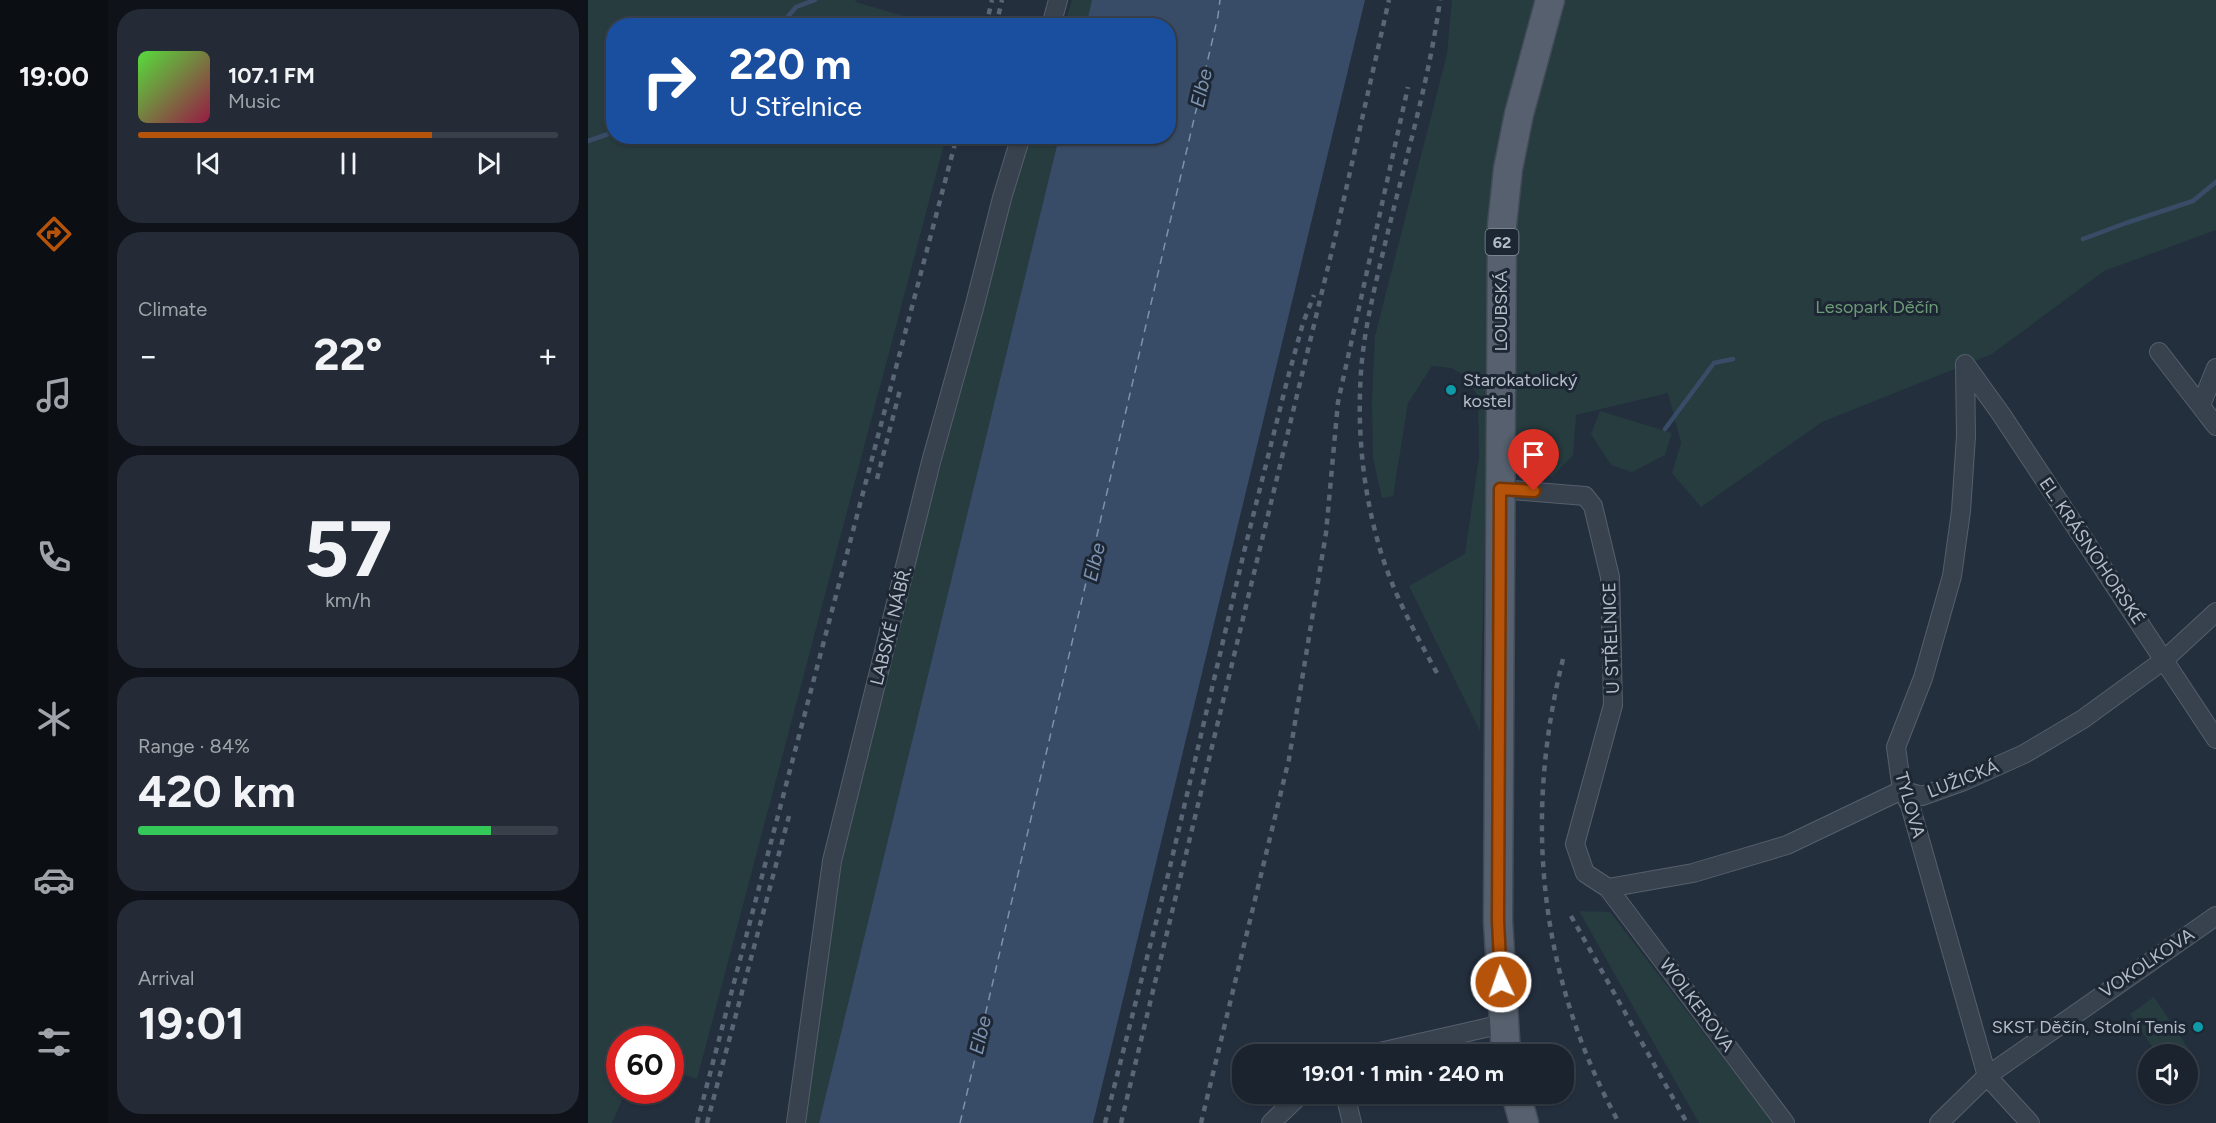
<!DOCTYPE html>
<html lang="en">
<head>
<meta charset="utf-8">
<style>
	body { margin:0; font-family:Figtree,sans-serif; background:#242b36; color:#f1f3f6; height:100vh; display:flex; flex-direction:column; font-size:22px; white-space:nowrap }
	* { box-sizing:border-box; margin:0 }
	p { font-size:20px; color:#a0a4aa }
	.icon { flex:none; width:33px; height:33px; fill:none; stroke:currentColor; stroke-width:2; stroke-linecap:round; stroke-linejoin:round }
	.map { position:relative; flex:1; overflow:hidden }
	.details { display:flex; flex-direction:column; gap:9px; padding:9px; background:#0f1319; width:480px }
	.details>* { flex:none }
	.guide { position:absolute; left:18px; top:18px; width:570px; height:126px; border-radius:24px; box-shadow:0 2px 4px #0004,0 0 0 2px #39404a; background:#1a4fa0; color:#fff; overflow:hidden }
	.fabs { position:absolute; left:1550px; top:1044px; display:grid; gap:12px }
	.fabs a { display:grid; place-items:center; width:60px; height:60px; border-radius:50%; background:#1b232e; box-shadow:0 2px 4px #0004,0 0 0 2px #39404a; font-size:30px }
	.speed { position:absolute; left:18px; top:1026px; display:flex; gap:12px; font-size:30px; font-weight:700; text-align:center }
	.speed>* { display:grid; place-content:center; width:78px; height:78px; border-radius:50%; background:#1b232e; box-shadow:0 2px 4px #0004,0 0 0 2px #39404a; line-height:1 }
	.speed .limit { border:9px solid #d22; background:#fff; color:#111 }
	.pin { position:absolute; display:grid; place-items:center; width:51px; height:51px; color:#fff; margin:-62px -26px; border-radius:50% 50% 50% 0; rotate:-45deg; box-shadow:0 0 6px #0007 }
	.pin .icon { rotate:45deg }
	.me { position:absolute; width:66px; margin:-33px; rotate:357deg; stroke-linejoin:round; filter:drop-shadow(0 0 4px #0008) }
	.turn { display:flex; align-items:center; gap:21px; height:126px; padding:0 24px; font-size:27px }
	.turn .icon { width:78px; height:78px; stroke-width:2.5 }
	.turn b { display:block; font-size:42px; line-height:51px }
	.big { font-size:45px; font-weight:700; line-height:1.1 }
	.details .tile { flex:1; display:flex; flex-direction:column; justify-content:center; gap:9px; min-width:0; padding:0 21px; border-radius:24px; background:#242b36 }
	.details .dial { align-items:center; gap:0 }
	.dial b { font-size:78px; line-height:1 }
	.song { display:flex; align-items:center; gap:18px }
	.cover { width:72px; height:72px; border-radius:9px; background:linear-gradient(135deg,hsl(110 70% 55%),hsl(340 70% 35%)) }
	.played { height:6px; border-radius:3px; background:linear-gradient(90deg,#b45309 70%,#39404a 70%) }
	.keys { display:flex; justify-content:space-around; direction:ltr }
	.heat { display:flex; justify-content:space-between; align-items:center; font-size:33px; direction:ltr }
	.charge { height:9px; border-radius:4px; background:linear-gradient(90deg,#34c759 84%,#39404a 0) }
	.trip { position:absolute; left:644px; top:1044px; width:342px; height:60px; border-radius:24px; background:#1b232e; box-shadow:0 2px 4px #0004,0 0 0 2px #39404a; font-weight:700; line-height:60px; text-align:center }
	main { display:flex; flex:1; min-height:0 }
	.tabs { display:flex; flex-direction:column; width:108px; justify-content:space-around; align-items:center; background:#0b0e12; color:#a0a4aa }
	.tabs .icon { width:42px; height:42px }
	.tabs .active { color:#b45309 }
	.tabs b { font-size:27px; color:#f1f3f6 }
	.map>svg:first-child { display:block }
	.green { fill:#263c3f }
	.water { fill:#394c67 }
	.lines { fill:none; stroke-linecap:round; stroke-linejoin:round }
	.stream { stroke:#394c67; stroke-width:4.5 }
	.ferry { stroke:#7c92b1; stroke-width:1.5; stroke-dasharray:8 6; stroke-linecap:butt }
	.street-casing { stroke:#565f6c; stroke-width:20 }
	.primary-casing { stroke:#414a57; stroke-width:31 }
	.street { stroke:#38414e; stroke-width:18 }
	.primary { stroke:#56606e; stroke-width:28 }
	.rail { stroke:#5a6575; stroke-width:4.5; stroke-dasharray:6 6; stroke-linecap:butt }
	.route-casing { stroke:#753606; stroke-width:15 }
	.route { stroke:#b45309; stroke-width:10 }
	.culture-dot { fill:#0f9aa8; stroke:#1d2633; stroke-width:2 }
	.labels { text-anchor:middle; stroke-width:6; stroke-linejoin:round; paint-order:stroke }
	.shield { fill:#1d2633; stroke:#878f9c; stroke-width:1.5 }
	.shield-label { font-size:16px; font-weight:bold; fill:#b4bcc9 }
	.park-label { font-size:18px; fill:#6b9a76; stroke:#1d2633 }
	.street-label { font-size:18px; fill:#b4bcc9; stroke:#1d2633 }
	.poi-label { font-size:18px; fill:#b4bcc9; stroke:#1d2633; text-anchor:start }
	.water-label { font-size:20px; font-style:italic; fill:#7c92b1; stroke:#1d2633 }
</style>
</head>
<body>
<main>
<nav class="tabs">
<b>19:00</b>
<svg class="icon active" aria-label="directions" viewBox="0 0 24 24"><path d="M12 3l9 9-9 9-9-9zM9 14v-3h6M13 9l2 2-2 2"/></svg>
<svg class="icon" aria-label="music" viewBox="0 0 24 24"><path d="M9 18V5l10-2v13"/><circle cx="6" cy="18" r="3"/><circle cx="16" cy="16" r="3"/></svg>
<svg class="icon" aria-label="phone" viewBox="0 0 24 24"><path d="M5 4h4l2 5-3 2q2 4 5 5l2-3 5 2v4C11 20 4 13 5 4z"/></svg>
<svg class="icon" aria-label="climate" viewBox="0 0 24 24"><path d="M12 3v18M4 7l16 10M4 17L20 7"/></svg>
<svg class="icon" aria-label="car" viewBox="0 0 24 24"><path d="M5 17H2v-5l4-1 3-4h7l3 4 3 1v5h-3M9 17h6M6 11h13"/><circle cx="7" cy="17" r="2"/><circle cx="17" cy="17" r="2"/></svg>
<svg class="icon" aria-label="filters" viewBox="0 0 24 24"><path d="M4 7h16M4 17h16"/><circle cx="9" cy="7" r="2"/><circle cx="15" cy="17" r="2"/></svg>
</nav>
<section class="details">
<div class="tile">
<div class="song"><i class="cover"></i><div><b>107.1 FM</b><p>Music</p></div></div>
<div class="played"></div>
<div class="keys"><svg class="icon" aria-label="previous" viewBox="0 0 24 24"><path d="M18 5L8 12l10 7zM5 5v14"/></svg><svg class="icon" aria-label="pause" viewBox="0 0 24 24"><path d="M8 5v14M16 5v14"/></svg><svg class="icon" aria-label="next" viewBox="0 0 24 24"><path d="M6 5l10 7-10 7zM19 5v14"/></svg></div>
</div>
<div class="tile"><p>Climate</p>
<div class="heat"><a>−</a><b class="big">22°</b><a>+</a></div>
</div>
<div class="tile dial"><b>57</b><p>km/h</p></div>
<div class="tile"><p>Range · 84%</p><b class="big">420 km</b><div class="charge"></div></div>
<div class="tile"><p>Arrival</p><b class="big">19:01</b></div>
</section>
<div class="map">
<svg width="1628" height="1123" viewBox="0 0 1628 1123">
	<rect width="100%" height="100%" fill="#242f3e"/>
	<path class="green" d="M0 0H267L268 2 346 25 26 26V136L358 137 109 1079 99 1076 83 1074 82 1040H32V1090L38 1091 24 1123H0Z
		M484 0H504L498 25 476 26Z
		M864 0H946L920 103 900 387 892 731 821 586 877 554 891 457 890 396 876 375 863 368 844 366 820 403 805 496 794 498 785 458 784 401 787 336 859 54Z
		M975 0H1628V230L1516 271 1404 354 1234 422 1113 507 1084 473 1093 443 1080 393 988 415 985 455 964 477 924 468 925 250 939 146Z
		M440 137H471L231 1123H215L243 917 258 842 313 614Z
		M1012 411 1084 433 1077 455 1044 472 1023 465 1003 434Z
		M991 911 1022 912 1185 1123H1111Z
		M1566 997 1602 1051 1596 1054H1569L1542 1014Z"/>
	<path class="water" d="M504 0H777L505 1123H231L471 137 580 136V26L498 25Z"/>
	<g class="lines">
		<path class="stream" d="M192 26 208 7 227 0
			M0 141 26 132
			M1495 239 1538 223 1605 201 1628 182
			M1077 429 1126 363 1145 359"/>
		<path class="ferry" d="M372 1123 630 16 632 0"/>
		<defs>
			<path id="street" d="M463 26 470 0
				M1571 352 1628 426
				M1377 364 1378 436 1373 511 1364 576 1335 678 1308 747 1314 790 1322 805 1399 1076 1442 1123
				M1377 364 1413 414 1628 739
				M1613 405 1628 368
				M912 489 997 496 1005 506 1022 577 1025 705 987 844 997 873 1020 888 1197 1123
				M1020 888 1105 873 1199 845 1314 790 1334 796 1376 781 1436 754 1495 719 1576 660 1628 612
				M783 1054 915 1024
				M757 1094 764 1123
				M208 1123 244 861 343 462 386 308 414 198 433 136
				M683 1123 713 1094
				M1351 1123 1399 1076 1628 916"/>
			<path id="primary" d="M918 1054 910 921 914 225 920 169 931 114 962 0
				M928 1094 936 1123"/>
		</defs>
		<use href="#street" class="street-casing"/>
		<use href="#primary" class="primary-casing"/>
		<use href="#street" class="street"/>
		<use href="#primary" class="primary"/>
		<path class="rail" d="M398 26 404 0
			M408 26 414 0
			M289 479 313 386
			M975 659C935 819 951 977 1031 1123
			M849 673C827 633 805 593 792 549 774 489 768 423 774 360 778 321 788 282 797 244 816 164 841 82 852 0
			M983 916 1099 1123
			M109 1123 369 136
			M119 1123 201 816
			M517 1123 581 871 656 552 699 381 715 323 726 295
			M533 1123 747 238 801 0
			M613 1123 701 759 738 533 750 402 820 87"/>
	</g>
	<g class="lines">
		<defs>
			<path id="route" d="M913 982 910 921 912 489 946 491"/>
		</defs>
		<use href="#route" class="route-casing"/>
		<use href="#route" class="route"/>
	</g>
	<g class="culture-dot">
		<circle cx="863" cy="390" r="6"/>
		<circle cx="1610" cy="1027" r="6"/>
	</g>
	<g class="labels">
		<rect class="shield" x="897.5" y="229" width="33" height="26" rx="4.5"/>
		<g class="shield-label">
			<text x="914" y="248">62</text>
		</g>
		<g class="park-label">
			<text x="1289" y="313">Lesopark Děčín</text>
		</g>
		<g class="street-label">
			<text transform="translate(913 311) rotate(-90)" y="6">LOUBSKÁ</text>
			<text transform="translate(1504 551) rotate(56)" y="6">EL. KRÁSNOHORSKÉ</text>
			<text transform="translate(303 626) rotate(-76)" y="6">LABSKÉ NÁBŘ.</text>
			<text transform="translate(1023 638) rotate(-92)" y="6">U STŘELNICE</text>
			<text transform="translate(1375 779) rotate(-21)" y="6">LUŽICKÁ</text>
			<text transform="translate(1322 805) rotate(74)" y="6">TYLOVA</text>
			<text transform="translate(1559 963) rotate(-34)" y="6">VOKOLKOVA</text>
			<text transform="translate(1109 1005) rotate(53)" y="6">WOLKEROVA</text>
		</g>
		<g class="poi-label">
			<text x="875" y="386">Starokatolický<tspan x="875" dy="21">kostel</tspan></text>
			<text x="1598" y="1033" text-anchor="end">SKST Děčín, Stolní Tenis</text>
		</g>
		<g class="water-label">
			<text transform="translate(613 88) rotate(-77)" y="7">Elbe</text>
			<text transform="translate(506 562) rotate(-77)" y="7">Elbe</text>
			<text transform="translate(392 1035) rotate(-77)" y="7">Elbe</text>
		</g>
	</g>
</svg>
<div class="fabs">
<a><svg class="icon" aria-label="sound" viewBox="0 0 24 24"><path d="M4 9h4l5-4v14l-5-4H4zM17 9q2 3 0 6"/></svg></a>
</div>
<div class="speed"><div class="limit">60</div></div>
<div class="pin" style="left:946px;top:491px;background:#d93025"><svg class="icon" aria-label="arrive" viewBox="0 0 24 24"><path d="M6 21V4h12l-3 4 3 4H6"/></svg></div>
<svg class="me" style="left:913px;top:982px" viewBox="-20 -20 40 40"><circle r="17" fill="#b45309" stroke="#fff" stroke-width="3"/><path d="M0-11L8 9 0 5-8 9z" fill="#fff"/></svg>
<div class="trip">19:01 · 1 min · 240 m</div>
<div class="guide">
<div class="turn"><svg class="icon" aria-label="right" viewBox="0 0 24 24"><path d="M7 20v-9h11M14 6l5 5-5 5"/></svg><div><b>220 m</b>U Střelnice</div></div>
</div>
</div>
</main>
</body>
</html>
